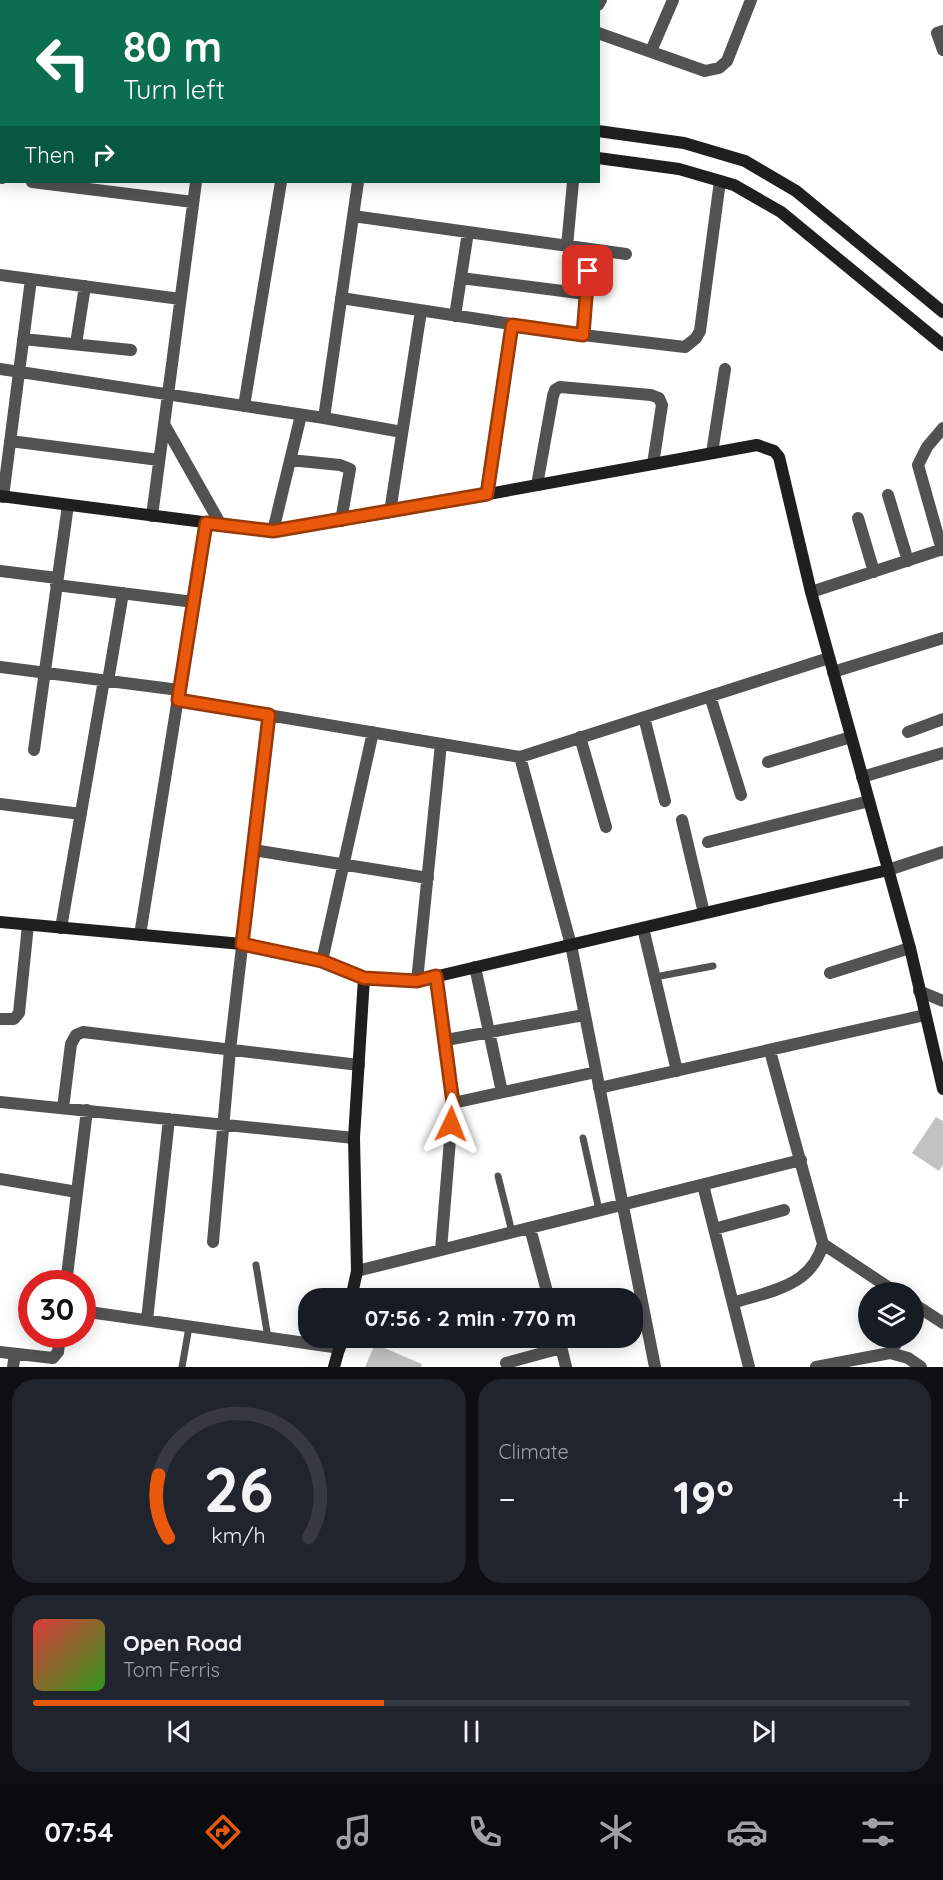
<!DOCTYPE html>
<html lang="en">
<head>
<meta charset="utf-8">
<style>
	body { margin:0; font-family:Quicksand,sans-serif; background:#20242c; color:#f1f3f6; height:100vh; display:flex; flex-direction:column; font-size:22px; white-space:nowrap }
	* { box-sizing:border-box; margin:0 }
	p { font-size:20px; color:#9ea1a6 }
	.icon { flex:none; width:33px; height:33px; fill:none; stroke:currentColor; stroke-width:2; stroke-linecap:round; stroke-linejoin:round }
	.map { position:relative; height:1367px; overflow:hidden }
	.side { display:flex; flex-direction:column; gap:12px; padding:12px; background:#0d0f14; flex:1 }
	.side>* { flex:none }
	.guide { position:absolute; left:0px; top:0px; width:600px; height:183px; box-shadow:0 3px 15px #0003; background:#0b6e4f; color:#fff; overflow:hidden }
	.buttons { position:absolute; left:858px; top:1282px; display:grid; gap:12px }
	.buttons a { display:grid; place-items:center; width:66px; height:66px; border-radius:50%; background:#171b24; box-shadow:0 3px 15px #0003; font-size:30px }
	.speed { position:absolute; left:18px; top:1270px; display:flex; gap:12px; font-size:30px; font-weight:700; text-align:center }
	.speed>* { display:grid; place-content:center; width:78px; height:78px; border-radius:50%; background:#171b24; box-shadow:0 3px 15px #0003; line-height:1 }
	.speed .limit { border:9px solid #d22; background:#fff; color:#111 }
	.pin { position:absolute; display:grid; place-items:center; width:51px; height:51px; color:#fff; margin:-26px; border-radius:12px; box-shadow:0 3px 9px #0006 }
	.me { position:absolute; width:66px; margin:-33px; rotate:2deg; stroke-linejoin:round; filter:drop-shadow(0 0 4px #0008) }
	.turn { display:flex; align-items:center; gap:21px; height:126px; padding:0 24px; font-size:27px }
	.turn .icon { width:78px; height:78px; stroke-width:2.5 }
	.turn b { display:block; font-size:42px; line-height:51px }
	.then { display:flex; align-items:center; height:57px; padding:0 24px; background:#0003; gap:12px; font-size:22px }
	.big { font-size:45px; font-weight:700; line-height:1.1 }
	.side .tile { flex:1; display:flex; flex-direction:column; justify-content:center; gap:9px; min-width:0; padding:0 21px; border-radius:24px; background:#20242c }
	.side .dial { align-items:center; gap:0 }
	.dial svg { height:156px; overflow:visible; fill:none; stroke:#363941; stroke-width:7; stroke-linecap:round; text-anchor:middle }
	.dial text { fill:#f1f3f6; stroke:none }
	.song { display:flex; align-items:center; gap:18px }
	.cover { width:72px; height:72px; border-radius:9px; background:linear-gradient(135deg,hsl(0 70% 55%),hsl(110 70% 35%)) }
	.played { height:6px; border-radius:3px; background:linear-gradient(90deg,#ea580c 40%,#363941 40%) }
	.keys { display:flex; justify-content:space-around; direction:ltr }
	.heat { display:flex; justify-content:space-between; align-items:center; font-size:33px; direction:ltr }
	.side .tiles { flex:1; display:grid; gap:12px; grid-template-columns:1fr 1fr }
	.tile:last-child { grid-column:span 2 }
	.trip { position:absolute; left:298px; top:1288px; width:345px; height:60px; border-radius:24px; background:#171b24; box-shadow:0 3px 15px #0003; font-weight:700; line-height:60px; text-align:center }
	.dock { display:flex; height:96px; justify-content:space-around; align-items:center; background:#090b0e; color:#9ea1a6 }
	.dock .icon { width:42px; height:42px }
	.dock .active { color:#ea580c }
	.dock b { font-size:27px; color:#f1f3f6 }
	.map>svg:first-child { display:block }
	.building { fill:#c2c2c2 }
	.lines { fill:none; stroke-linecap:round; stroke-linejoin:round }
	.lane { stroke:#525252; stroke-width:7 }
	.street { stroke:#525252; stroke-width:12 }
	.secondary { stroke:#1f1f1f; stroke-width:12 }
	.route-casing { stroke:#983908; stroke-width:15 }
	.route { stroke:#ea580c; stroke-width:10 }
</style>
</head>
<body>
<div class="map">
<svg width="943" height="1367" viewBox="0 0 943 1367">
	<rect width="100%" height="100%" fill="#fff"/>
	<path class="building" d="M936 1117 943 1121V1165L939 1171 912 1153Z
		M375 1344 422 1364 421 1367H365Z"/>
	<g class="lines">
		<path class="lane" d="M655 977 713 966
			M583 1138 599 1210
			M498 1176 512 1232
			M256 1265 268 1338
			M182 1367 189 1327"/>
		<path class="street" d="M507 0 511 2
			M46 2 47 0
			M113 2 114 0
			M183 2 184 0
			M307 2V0
			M368 2 369 0
			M598 5 601 0
			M943 31 937 33 943 50
			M598 33 705 71 719 68 727 61 751 0
			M651 51 673 0
			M0 177 2 178
			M32 182 193 202
			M353 216 626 254
			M567 246 573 182
			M0 275 180 299
			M461 278 586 294
			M341 298 583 335 685 347 696 338 700 331 720 181
			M455 316 468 232
			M583 335 590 249
			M23 339 131 350
			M76 344 85 286
			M0 369 324 418 402 432
			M244 406 281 182
			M324 418 358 182
			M164 424 221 525
			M10 441 159 460
			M712 453 725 369
			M290 460 340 465 350 469 341 521
			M537 485 553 396 555 390 560 387 651 395 659 398 662 405 653 464
			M487 494 512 325
			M888 495 908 561
			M3 497 31 279
			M390 512 421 311
			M152 516 196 182
			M858 518 874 572
			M273 531 301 415
			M942 550 918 465 927 447 943 428
			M0 571 57 578
			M56 585 194 602
			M811 592 943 549
			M0 667 179 690
			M833 672 943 638
			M108 681 123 593
			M710 696 741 795
			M178 700 520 757 829 658
			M644 717 665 801
			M908 732 943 719
			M580 737 606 827
			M34 750 68 505
			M520 757 571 945 655 1367
			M768 762 851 737
			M862 777 943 753
			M0 804 81 814
			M682 820 704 913
			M708 842 869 801
			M253 850 428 878
			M888 870 943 852
			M61 928 104 680
			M643 928 677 1071
			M140 935 206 523
			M322 961 373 732
			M475 967 502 1092
			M830 973 910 948
			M436 977 453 1103 441 1250
			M417 981 441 744
			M919 991 943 1001
			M0 1019H14L19 1013 28 925
			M446 1040 584 1015
			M599 1088 925 1015
			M0 1102 354 1138
			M453 1103 596 1072
			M63 1108 71 1044 76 1035 83 1032 359 1065
			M0 1179 77 1192
			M703 1185 749 1367
			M530 1228 549 1299
			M714 1229 784 1210
			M213 1242 230 1050 269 715
			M823 1244 897 1293
			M357 1271 801 1160
			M66 1284 87 1110
			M733 1303C770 1291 811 1287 823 1244L770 1051
			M914 1304 943 1323
			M82 1311 340 1348
			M147 1320 169 1119
			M559 1338 566 1367
			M0 1352 53 1358 58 1352 60 1335
			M890 1353 900 1338
			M506 1363 561 1348
			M13 1367 15 1354
			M816 1367 890 1353 908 1358 921 1367"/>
		<path class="secondary" d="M257 2V0
			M0 54H2
			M0 80H2
			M598 131 684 143 745 161 796 191 943 312
			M598 158 679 169 734 185 781 212 943 345
			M0 496 273 531 390 512 757 445 774 451 779 457 811 592 910 948 943 1089
			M0 922 242 944 322 961 364 978 417 981 888 870
			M351 1299 357 1271 354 1138 364 978
			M334 1367 342 1338"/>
	</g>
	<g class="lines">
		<defs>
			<path id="route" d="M451 1124 453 1103 436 976 417 981 364 978 322 961 242 944 269 715 178 700 206 523 273 531 487 494 512 325 583 335 588 271"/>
		</defs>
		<use href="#route" class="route-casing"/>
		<use href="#route" class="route"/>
	</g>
</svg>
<div class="buttons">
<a><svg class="icon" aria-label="layers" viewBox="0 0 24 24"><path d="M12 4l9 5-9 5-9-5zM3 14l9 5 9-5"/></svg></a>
</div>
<div class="speed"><div class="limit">30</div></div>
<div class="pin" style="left:588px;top:271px;background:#d93025"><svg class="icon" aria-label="arrive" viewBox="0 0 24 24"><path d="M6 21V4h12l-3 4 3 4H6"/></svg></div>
<svg class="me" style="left:451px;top:1124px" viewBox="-20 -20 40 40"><path d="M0-17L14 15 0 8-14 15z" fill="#ea580c" stroke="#fff" stroke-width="4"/></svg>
<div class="trip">07:56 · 2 min · 770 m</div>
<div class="guide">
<div class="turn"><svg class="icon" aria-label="left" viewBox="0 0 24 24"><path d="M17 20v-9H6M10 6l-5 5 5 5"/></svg><div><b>80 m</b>Turn left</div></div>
<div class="then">Then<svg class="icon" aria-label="right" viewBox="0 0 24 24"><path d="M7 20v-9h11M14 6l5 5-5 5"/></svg></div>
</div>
</div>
<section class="side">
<div class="tiles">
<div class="tile dial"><svg viewBox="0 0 100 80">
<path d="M14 69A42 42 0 1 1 86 69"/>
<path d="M14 69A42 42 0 0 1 9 37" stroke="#ea580c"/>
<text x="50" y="56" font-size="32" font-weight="700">26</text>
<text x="50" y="72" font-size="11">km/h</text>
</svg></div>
<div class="tile"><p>Climate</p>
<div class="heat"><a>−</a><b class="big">19°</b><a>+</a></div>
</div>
<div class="tile">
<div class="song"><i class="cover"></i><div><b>Open Road</b><p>Tom Ferris</p></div></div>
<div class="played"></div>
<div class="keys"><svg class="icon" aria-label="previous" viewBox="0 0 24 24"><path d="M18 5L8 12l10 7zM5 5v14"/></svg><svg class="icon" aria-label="pause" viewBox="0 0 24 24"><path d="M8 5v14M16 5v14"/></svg><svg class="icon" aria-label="next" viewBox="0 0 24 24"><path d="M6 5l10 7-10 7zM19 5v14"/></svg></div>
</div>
</div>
</section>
<nav class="dock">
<b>07:54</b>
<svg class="icon active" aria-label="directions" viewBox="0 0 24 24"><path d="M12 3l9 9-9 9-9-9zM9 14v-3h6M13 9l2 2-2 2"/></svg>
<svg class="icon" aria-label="music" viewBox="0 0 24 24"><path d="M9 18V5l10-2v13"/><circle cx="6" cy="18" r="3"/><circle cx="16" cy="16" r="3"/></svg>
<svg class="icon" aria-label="phone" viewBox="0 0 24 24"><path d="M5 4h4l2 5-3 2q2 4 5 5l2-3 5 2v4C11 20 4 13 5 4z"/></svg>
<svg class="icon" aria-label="climate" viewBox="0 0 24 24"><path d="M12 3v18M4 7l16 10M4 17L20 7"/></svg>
<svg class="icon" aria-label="car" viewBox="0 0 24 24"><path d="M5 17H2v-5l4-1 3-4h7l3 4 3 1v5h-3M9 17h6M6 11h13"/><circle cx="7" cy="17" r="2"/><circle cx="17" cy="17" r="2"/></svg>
<svg class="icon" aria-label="filters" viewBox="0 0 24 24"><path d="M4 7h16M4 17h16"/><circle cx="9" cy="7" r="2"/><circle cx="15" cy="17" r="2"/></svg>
</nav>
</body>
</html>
